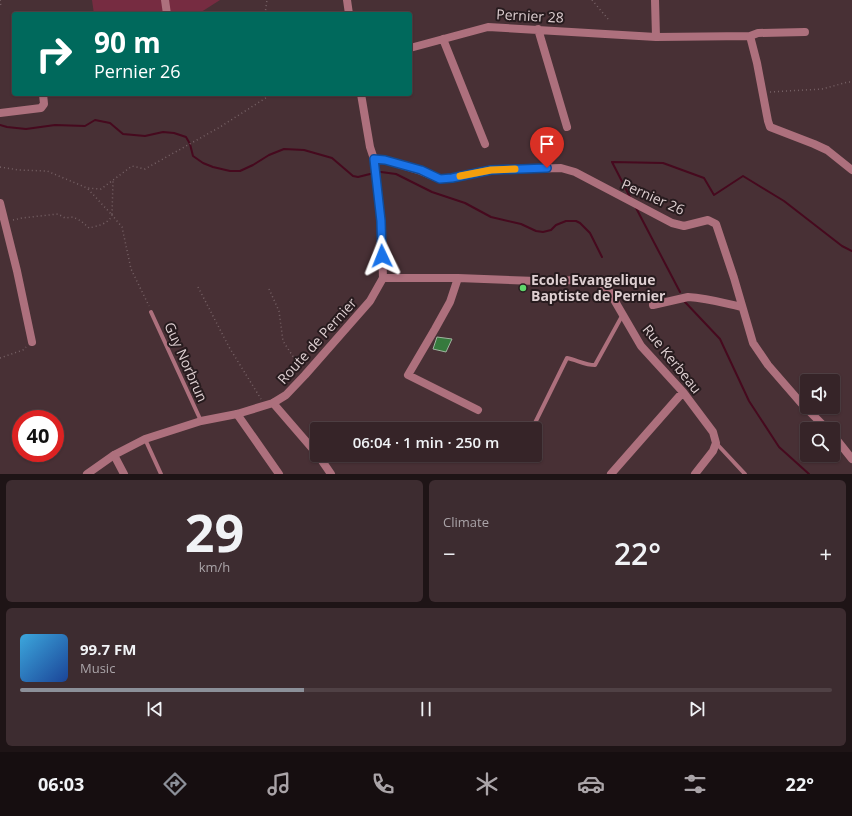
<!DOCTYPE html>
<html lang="en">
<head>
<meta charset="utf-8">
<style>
	body { margin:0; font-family:"Open Sans",sans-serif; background:#3d2c30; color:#f1f3f6; height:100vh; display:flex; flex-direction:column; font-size:15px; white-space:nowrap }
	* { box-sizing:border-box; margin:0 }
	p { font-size:13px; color:#aaa4a8 }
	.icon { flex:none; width:22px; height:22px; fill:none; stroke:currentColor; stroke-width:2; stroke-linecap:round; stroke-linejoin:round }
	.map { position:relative; height:474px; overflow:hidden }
	.sheet { display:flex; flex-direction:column; gap:6px; padding:6px; background:#1e1416; flex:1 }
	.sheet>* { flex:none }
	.hud { position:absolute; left:12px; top:12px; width:400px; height:84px; border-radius:4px; box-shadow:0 1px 3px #0004,0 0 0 1px #504145; background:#00695c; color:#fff; overflow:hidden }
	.tools { position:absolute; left:800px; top:374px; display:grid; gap:8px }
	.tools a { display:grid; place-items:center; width:40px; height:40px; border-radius:4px; background:#362428; box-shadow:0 1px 3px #0004,0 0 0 1px #504145; font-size:20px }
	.speed { position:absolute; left:12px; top:410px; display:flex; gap:8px; font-size:20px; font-weight:700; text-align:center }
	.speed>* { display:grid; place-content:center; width:52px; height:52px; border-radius:50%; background:#362428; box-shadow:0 1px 3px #0004,0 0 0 1px #504145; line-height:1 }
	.speed .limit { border:6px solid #d22; background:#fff; color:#111 }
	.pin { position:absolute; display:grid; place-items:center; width:34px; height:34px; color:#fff; margin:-41px -17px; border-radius:50% 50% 50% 0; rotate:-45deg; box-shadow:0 0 4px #0007 }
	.pin .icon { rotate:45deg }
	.me { position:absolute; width:44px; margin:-22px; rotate:358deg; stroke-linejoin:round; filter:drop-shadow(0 0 3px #0008) }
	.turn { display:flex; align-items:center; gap:14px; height:84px; padding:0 16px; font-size:18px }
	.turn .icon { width:52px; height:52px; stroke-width:2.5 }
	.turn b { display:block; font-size:28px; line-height:34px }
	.big { font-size:30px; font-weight:600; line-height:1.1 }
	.sheet .card { flex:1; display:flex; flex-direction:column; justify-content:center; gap:6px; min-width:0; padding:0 14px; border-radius:6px; background:#3d2c30 }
	.sheet .dial { align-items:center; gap:0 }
	.dial b { font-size:52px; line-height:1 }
	.song { display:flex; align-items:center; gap:12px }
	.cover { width:48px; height:48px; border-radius:6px; background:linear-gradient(135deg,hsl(200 70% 55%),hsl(220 70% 35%)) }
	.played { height:4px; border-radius:2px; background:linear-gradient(90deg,#8c9099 35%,#504145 35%) }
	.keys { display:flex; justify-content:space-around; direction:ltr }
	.heat { display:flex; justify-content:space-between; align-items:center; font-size:22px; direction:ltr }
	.sheet .tiles { flex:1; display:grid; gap:6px; grid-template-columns:1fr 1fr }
	.card:last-child { grid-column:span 2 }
	.trip { position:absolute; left:310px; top:422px; width:232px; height:40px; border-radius:4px; background:#362428; box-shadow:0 1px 3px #0004,0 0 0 1px #504145; font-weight:600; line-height:40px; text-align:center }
	.tab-bar { display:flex; height:64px; justify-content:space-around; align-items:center; background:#160e10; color:#aaa4a8 }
	.tab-bar .icon { width:28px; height:28px }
	.tab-bar .selected { color:#8c9099 }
	.tab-bar b { font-size:18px; color:#f1f3f6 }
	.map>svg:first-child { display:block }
	.green { fill:#762c41 }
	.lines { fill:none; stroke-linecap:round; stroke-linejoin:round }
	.stream { stroke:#46091e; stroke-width:2 }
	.building { fill:#367a3d; stroke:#9fb39f }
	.path { stroke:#776266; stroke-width:1.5; stroke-dasharray:1 3; stroke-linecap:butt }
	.service { stroke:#ad707d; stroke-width:4 }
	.minor { stroke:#ad707d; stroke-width:8 }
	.tertiary { stroke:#ad707d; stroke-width:8 }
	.route-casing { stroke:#114b97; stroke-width:10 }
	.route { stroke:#1a73e8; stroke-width:7 }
	.slow { stroke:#f59e0b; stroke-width:7 }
	.poi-dot { fill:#5fd56b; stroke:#271b1e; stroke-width:1.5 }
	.labels { text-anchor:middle; stroke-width:4; stroke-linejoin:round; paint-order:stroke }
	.street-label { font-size:14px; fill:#decfd1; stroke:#271b1e }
	.poi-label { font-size:14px; font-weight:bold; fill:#decfd1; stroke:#271b1e; text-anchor:start }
</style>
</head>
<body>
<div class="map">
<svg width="852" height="474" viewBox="0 0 852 474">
	<rect width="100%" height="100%" fill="#483035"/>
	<path class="green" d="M92 0H220L198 14H94Z"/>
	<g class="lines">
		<path class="stream" d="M0 125 7 127 26 129 55 125 85 126 95 120 110 123 123 134 145 136 163 132 174 133 186 137 190 144 193 156 203 163 213 167 230 171H240L253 165 269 155 284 149 304 150 332 158 353 176 358 177 370 174
			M381 172 396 174 432 192 465 203 491 217 521 224 536 231 543 232 551 230 556 225 566 221H576L580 223 590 233 602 257
			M630 197 612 162 663 163 704 178 714 195 743 176 784 201 842 246 852 251
			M635 206 680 292
			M685 302 720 339 749 401 779 447 809 474"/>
	</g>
	<path class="building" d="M437 337 452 339 446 352 433 349Z"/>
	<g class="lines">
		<path class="path" d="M0 0 1 7
			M592 0 608 19
			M265 14 267 0
			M770 92 822 89 848 82H852
			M0 167 19 170 47 171 87 188 101 189 132 166 145 169 220 127 272 94
			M88 189 112 215 113 181
			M13 220 22 218 58 214 65 218 73 217 81 221 89 228C97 226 109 224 112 215L122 227 131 269 149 306
			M198 287 229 347 261 399
			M269 289 279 311 283 341 301 369
			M0 358 23 350 26 347"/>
		<path class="service" d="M151 312 201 421
			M532 429 567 358C577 360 585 365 595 365L622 316
			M145 439 161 474
			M716 443 745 474"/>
		<path class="minor" d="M165 0 167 14
			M655 0 656 37 750 36 757 63 768 121 770 127 814 144 827 150 852 170
			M538 29 567 127
			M750 36 758 33 805 32
			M443 39 485 144
			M410 48 488 27 656 37
			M0 113 41 108 44 104 43 94
			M374 159 385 160 421 171 440 179 452 178 491 170 561 168 575 172 672 223 684 226 708 220 716 224 734 278 753 343 768 365 801 403 827 429
			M0 203 17 271 32 342
			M383 278H458L536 281 580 280 600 282 609 291 641 346 683 392 713 432 716 443 713 451 695 474
			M458 278 450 302 435 329 408 375 478 410
			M653 305 688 297C707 298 724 303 742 307
			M273 403 317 454
			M237 414 279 474
			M833 435 852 459
			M114 455 124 474
			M318 455 331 474
			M611 474 683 392"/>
		<path class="tertiary" d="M347 0 349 14
			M87 474 114 455 145 439 201 421 237 414 273 403 286 395 305 375 370 301 383 278 382 246 381 221 374 159 370 147 361 94"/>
	</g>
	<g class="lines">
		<defs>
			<path id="route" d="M382 256 381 221 374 159 385 160 421 170 440 179 452 178 491 170 547 168"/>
		</defs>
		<use href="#route" class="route-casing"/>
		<use href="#route" class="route"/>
		<path class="slow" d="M460 176 491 170 515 169"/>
	</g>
	<circle class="poi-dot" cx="523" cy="288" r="4"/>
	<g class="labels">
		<g class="street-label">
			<text transform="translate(530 16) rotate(3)" y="5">Pernier 28</text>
			<text transform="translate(653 197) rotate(24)" y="5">Pernier 26</text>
			<text transform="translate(317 341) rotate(-48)" y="5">Route de Pernier</text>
			<text transform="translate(672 359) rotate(51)" y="5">Rue Kerbeau</text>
			<text transform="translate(186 362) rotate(66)" y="5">Guy Norbrun</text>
		</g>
		<g class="poi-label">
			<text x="531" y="285">Ecole Evangelique<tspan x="531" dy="16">Baptiste de Pernier</tspan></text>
		</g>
	</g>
</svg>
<div class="tools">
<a><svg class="icon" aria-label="sound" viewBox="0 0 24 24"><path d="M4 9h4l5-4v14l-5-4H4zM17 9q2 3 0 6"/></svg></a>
<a><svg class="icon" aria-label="search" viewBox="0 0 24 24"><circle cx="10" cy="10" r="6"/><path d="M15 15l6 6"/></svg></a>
</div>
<div class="speed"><div class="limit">40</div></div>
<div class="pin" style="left:547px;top:168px;background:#d93025"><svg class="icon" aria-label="arrive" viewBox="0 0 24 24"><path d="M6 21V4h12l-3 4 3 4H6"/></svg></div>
<svg class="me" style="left:382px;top:256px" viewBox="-20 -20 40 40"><path d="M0-17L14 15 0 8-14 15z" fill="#1a73e8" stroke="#fff" stroke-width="4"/></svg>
<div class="trip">06:04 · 1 min · 250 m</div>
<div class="hud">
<div class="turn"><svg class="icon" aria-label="right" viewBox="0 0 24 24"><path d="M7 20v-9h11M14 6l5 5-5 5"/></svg><div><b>90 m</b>Pernier 26</div></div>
</div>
</div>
<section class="sheet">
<div class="tiles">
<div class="card dial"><b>29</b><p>km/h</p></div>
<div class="card"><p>Climate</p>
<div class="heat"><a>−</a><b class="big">22°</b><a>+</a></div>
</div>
<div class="card">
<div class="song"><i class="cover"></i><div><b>99.7 FM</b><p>Music</p></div></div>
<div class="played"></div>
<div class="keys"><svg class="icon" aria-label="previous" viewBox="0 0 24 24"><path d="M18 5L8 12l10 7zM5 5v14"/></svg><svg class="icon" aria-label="pause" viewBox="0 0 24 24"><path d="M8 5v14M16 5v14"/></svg><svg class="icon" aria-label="next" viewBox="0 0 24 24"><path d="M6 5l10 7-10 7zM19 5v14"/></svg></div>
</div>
</div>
</section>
<nav class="tab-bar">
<b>06:03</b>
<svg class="icon selected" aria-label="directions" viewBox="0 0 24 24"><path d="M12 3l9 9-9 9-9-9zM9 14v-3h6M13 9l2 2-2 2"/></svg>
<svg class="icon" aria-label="music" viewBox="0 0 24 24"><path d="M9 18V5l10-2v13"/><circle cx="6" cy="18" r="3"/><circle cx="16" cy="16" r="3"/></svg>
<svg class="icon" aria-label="phone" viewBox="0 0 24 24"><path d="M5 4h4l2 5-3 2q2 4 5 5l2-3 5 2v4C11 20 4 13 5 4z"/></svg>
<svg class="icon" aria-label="climate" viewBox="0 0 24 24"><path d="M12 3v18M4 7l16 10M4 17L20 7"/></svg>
<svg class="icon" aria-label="car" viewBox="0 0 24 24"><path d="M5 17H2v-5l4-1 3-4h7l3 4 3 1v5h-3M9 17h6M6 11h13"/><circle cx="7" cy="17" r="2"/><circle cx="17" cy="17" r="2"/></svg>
<svg class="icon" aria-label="filters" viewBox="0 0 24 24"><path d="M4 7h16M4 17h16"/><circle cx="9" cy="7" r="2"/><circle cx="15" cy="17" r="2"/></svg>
<b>22°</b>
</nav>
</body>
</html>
